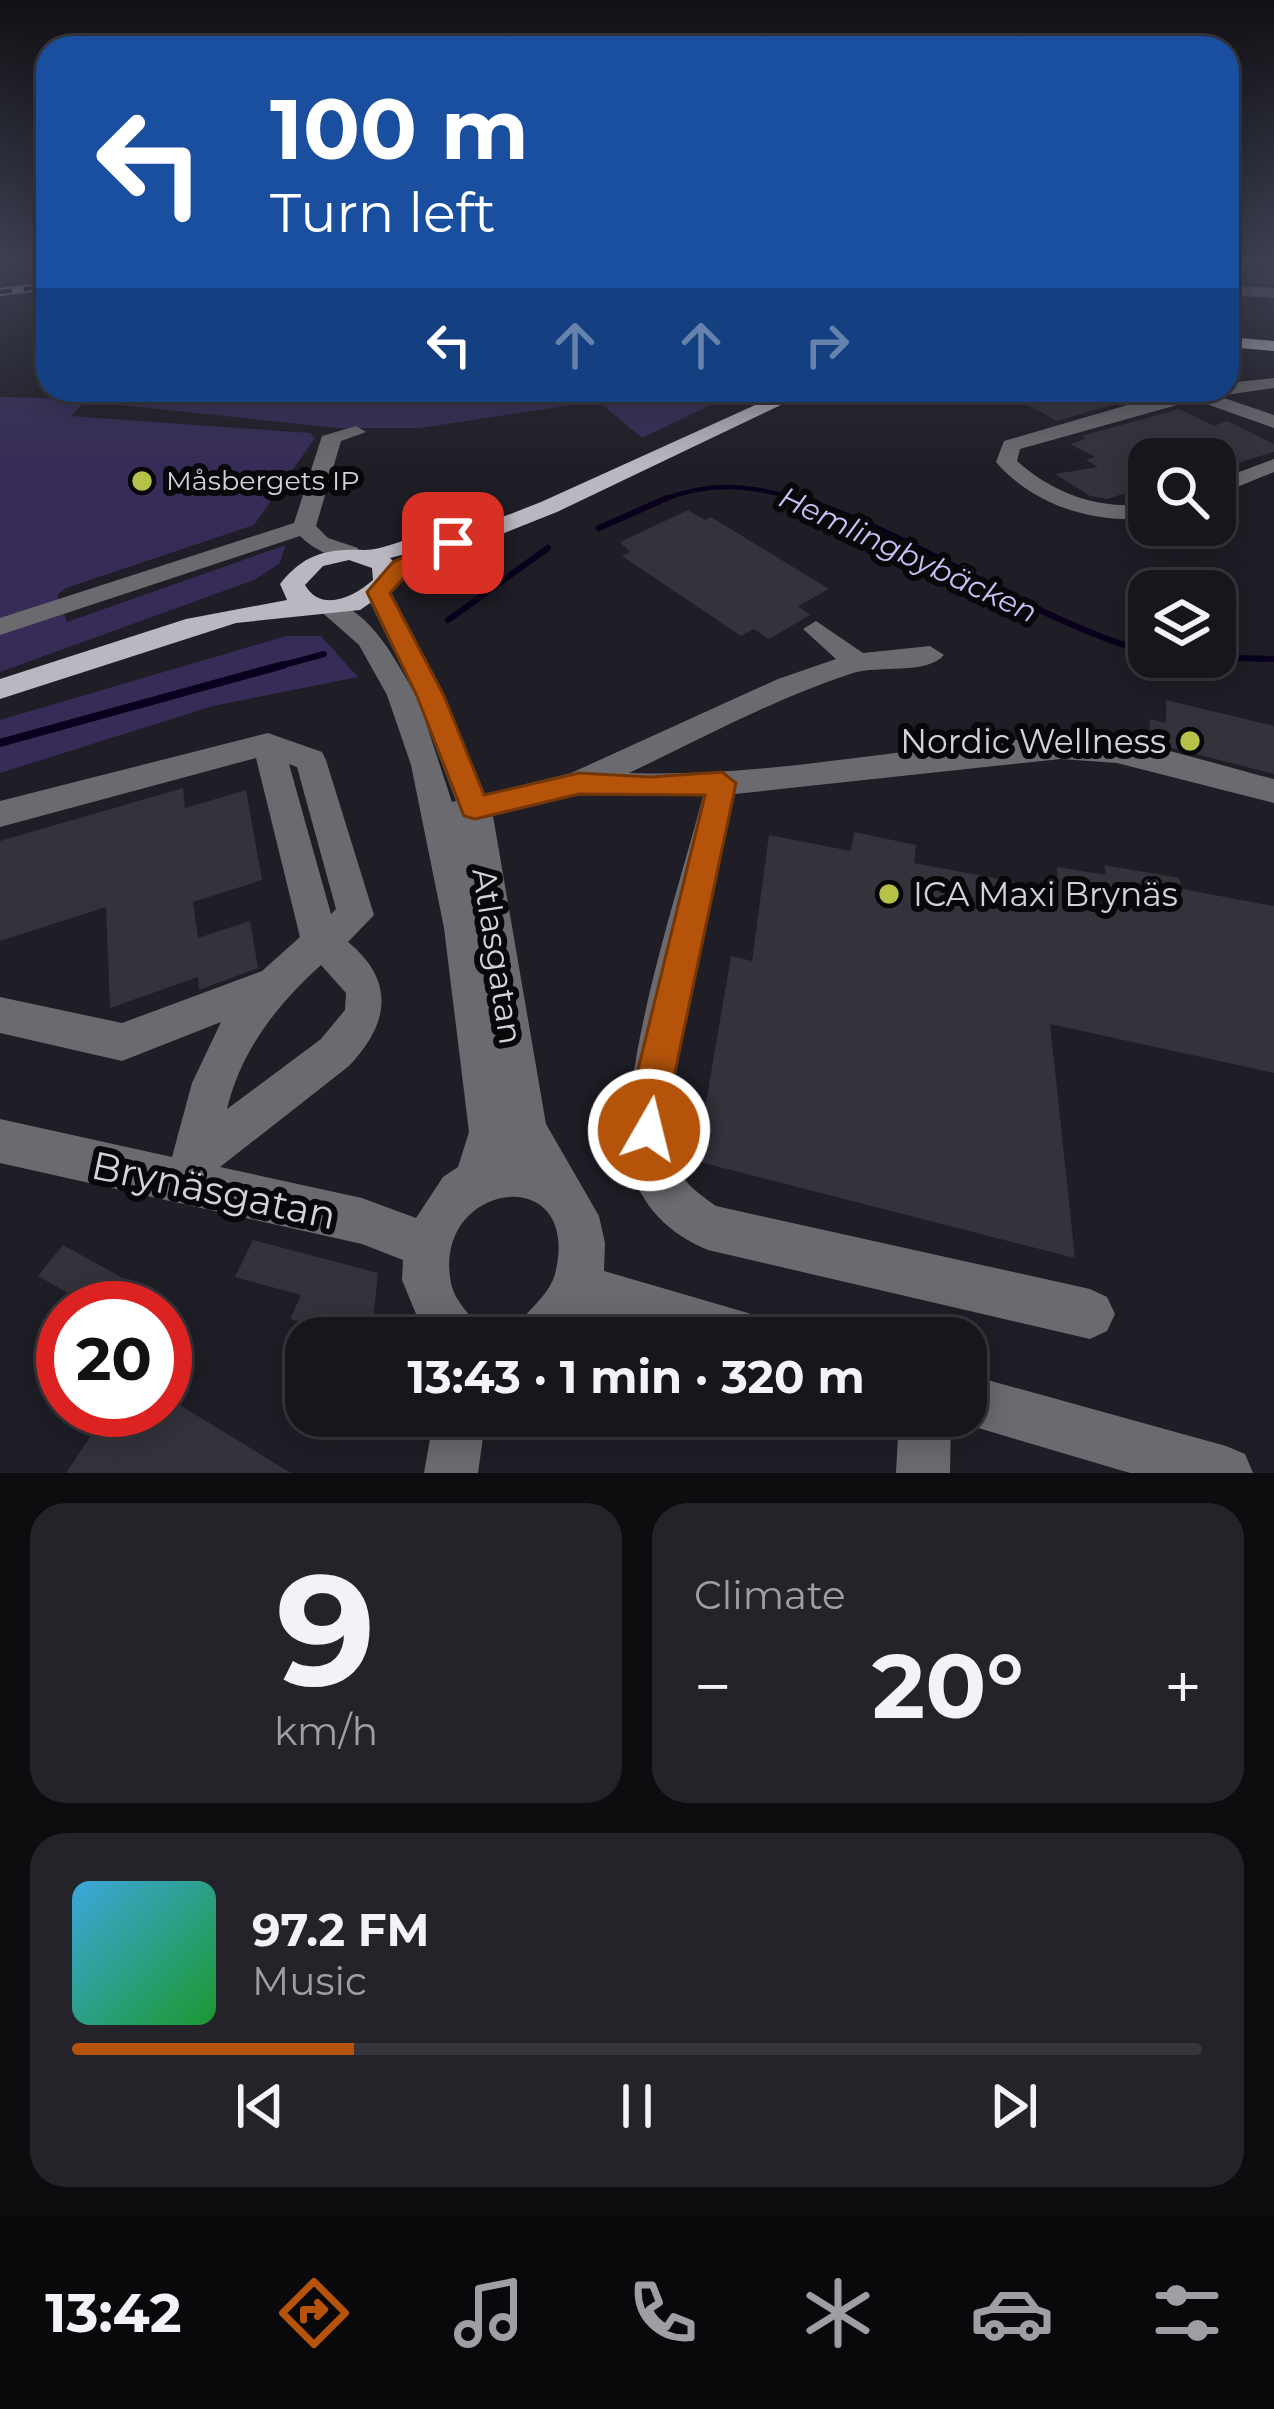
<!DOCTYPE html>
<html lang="en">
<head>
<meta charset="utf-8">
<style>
	body { margin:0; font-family:Montserrat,sans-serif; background:#242329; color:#f1f3f6; height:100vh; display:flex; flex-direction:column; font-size:45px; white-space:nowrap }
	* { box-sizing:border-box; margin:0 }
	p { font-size:39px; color:#9e9fa3 }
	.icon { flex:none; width:66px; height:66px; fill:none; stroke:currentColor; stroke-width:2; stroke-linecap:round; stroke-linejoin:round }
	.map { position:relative; height:1473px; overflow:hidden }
	.details { display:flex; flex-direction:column; gap:30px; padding:30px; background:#0d0c0f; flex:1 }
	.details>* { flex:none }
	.hud { position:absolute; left:36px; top:36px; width:1203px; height:366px; border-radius:36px; box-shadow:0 6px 30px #0003,0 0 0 3px #36353b; background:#1a4fa0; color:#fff; overflow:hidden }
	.tools { position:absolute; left:1128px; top:438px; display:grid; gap:24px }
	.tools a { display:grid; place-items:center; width:108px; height:108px; border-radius:24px; background:#17161c; box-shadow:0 6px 30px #0003,0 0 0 3px #36353b; font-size:60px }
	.speed { position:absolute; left:36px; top:1281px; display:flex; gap:24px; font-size:60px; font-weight:700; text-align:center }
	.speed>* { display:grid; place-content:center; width:156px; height:156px; border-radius:50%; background:#17161c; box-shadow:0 6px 30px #0003,0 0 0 3px #36353b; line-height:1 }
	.speed .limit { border:18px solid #d22; background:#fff; color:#111 }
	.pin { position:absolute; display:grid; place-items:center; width:102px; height:102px; color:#fff; margin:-51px; border-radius:24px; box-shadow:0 6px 18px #0006 }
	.me { position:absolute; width:132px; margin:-66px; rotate:8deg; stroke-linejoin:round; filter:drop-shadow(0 0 9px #0008) }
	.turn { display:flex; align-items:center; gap:42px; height:252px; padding:0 36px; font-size:54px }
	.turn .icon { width:156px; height:156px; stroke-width:2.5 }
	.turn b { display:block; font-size:84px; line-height:102px }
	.lanes { display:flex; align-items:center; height:114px; padding:0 36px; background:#0003; justify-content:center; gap:60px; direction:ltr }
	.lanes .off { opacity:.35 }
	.big { font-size:90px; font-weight:700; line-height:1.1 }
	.details .tile { flex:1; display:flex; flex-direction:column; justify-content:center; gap:18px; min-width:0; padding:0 42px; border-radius:36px; background:#242329 }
	.details .dial { align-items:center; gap:0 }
	.dial b { font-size:156px; line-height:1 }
	.song { display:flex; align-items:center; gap:36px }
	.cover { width:144px; height:144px; border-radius:18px; background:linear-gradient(135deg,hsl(200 70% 55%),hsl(130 70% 35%)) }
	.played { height:12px; border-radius:6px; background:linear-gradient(90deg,#b45309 25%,#36353b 25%) }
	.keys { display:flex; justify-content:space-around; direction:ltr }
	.heat { display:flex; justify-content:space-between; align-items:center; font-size:66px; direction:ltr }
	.details .tiles { flex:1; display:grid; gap:30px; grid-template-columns:1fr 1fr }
	.tile:last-child { grid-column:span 2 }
	.trip { position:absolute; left:285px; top:1317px; width:702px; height:120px; border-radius:36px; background:#17161c; box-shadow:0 6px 30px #0003,0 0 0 3px #36353b; font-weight:700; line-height:120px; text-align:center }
	.tab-bar { display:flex; height:192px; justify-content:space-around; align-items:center; background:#09090b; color:#9e9fa3 }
	.tab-bar .icon { width:84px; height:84px }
	.tab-bar .active { color:#b45309 }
	.tab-bar b { font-size:54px; color:#f1f3f6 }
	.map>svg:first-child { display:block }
	.green { fill:#372c57 }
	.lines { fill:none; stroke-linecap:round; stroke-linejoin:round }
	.stream-far2 { stroke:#08001d; stroke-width:4.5 }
	.stream-far1 { stroke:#08001d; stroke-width:6 }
	.stream { stroke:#08001d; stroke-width:8 }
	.building { fill:#34323b }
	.minor { fill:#6b6a6e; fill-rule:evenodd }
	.major { fill:#b9b7c0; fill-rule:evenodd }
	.rail-casing { stroke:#a2a1a7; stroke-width:8 }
	.rail { stroke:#08080b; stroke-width:4.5; stroke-dasharray:12; stroke-linecap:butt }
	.route { fill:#b45309; stroke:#753606; stroke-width:3 }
	.poi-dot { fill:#b6c148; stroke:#08080b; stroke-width:4.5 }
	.labels { text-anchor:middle; stroke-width:12; stroke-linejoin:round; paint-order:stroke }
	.far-poi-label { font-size:27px; fill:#d2d2d7; stroke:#08080b; text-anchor:start }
	.far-water-label { font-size:30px; font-style:italic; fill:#c9bff2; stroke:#08080b }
	.poi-label { font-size:33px; fill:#d2d2d7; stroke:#08080b; text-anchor:end }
	.street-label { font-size:33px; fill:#d2d2d7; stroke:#08080b }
	.near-street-label { font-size:39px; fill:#d2d2d7; stroke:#08080b }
</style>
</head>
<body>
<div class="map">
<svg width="1274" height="1473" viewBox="0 0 1274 1473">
	<rect width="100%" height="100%" fill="#1f1d25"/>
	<path class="green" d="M117 390H628L618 395 635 390H742L642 438 598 401 420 428H338L110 404Z
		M0 397 88 399 71 416 310 433 315 438 254 525 66 588 57 595 67 622 286 545 279 564 254 580 0 672Z
		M286 636H321L358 677 213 706 0 773V720Z"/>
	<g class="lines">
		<path class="stream-far2" d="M0 264 12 259
			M660 501C712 479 754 486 806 501"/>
		<path class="stream-far1" d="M795 498C917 532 1023 617 1149 653
			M599 528 667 498
			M448 620 548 548
			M1200 657 1274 659
			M272 668 324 654"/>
		<path class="stream" d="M0 743 283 665"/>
	</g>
	<path class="building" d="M1227 259 1274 263V284L1227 281Z
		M1050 390H1135L1146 395 1057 421 1019 400Z
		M1179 409 1214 426 1227 421 1274 444V452L1215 470V459H1149V486L1107 499 1090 496 1055 474 1098 467 1086 460 1095 457 1070 444 1086 439 1082 436Z
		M688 510 705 520 711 517 829 589 798 606 810 615 769 639 754 629 741 636 622 556 630 552 620 542Z
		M1166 700 1274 726V774L1149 742 1150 719 1166 723Z
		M183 788 185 808 246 790 262 880 193 902 198 938 250 921 258 968 199 990 198 977 110 1008 106 907 0 941V841Z
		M854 832 916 845 914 863 1058 890 1057 867 1106 875 1104 865 1179 878 1182 889 1274 906V1073L1050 1024 1075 1258 696 1161 731 956 752 961 769 835 851 851Z
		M253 1240 378 1273 371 1338 290 1319 301 1295 235 1277Z
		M63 1245 177 1308H94L38 1276Z
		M165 1396 291 1473H66L108 1410H165Z"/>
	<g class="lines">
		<path class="minor" d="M1227 285 1274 288V298L1227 295Z
			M1274 378V388L1218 396 1274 415V428L1195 400 1020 449 1017 461C1054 494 1099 510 1149 504V518C1093 524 1033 505 996 462L1004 441 1162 395 1227 390V383Z
			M356 426 366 432 341 441 316 526 328 538 358 548V558C338 562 314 550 300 536L0 635V618L294 523 322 436Z
			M1274 459V472L1215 496V481Z
			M378 584 391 592 444 696 485 794 571 773 778 679 836 659 803 629 816 621 863 653 930 646 944 655C926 675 879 665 853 673 776 698 703 738 629 773 774 778 915 744 1058 737 1130 734 1205 762 1274 779V803L1117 763 1061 759 735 794C720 864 653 1110 677 1167 684 1184 702 1196 716 1206L1090 1289 1107 1297 1115 1314 1107 1331 1090 1339 708 1250C671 1235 639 1206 631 1165 615 1078 680 886 703 796L579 795 493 816 546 1124 599 1216 605 1243 604 1271 748 1313 766 1320 773 1338H665L588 1315 571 1338H510C521 1312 550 1299 556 1270 580 1160 431 1182 451 1283 455 1304 476 1318 484 1338H426L402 1280 403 1260 362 1244 0 1163V1119L172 1157 192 1083 221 1022 122 1061 0 1033V997L122 1023 262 971 300 937 256 758 0 827V801L268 733 322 752 326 760 374 915 348 942C396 981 389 1024 349 1066L220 1167 362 1198 416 1218 443 1177 458 1167 469 1132 444 928 411 765 387 695 359 645 317 608 330 600C372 612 394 658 414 692L365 592ZM423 714 456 801 452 802ZM289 764 297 767 336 909 331 914ZM321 965 346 993 345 1010 321 1039 227 1109C241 1050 277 1005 321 965Z
			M966 1374 1226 1446 1245 1454 1253 1473H1130L951 1420 950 1473H896L899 1416H966Z
			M434 1416H486L478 1473H424Z"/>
		<path class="major" d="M1227 337 1274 341V351L1227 347Z
			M788 390H812L557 512 427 564 360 610 236 623 0 699V679L186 619 287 600 280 584C305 553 327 549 365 550 382 550 405 539 422 535L430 537 431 545 541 502ZM420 550 396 564 390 558ZM349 560 372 568 373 580C354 597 321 613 305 585L323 566Z
			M853 390H951L942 396H862Z"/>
		<defs>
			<path id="rail" d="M1247 259 1274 260
				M0 292 48 286"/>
		</defs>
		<use href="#rail" class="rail-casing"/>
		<use href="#rail" class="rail"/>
	</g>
	<linearGradient id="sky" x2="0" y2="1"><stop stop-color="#111014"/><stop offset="0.56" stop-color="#3c4051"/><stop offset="1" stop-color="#3c4051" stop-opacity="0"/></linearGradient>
	<rect width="1274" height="465" fill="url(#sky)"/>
	<path class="route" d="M446 539 464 543 409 572 390 593 444 696 484 795 579 773 650 777 722 772 736 783 672 1086 662 1143 649 1149 635 1143 629 1130 634 1086 705 795 579 794 475 819 464 816 417 696 367 592 393 562Z"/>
	<g class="poi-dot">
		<circle cx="142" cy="481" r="12"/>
		<circle cx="1190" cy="741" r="12"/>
		<circle cx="889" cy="894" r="12"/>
	</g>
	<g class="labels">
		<g class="far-poi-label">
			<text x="166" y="490">Måsbergets IP</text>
		</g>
		<g class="far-water-label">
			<text transform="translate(908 555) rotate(25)" y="10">Hemlingbybäcken</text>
		</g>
		<g class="poi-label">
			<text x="1166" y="753">Nordic Wellness</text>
			<text x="913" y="906" text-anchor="start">ICA Maxi Brynäs</text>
		</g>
		<g class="street-label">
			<text transform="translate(498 956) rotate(81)" y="12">Atlasgatan</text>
		</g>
		<g class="near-street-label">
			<text transform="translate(214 1190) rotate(12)" y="14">Brynäsgatan</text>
		</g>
	</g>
</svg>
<div class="tools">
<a><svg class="icon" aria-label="search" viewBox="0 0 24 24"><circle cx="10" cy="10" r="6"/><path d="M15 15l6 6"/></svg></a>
<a><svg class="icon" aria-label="layers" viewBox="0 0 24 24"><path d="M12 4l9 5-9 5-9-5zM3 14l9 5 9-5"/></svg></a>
</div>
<div class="speed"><div class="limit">20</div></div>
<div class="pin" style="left:453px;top:543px;background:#d93025"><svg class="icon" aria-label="arrive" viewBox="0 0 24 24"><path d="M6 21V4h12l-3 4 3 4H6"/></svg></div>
<svg class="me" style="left:649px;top:1130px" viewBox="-20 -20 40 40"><circle r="17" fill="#b45309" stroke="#fff" stroke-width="3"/><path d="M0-11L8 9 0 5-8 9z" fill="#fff"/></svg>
<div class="trip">13:43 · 1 min · 320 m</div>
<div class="hud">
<div class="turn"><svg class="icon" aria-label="left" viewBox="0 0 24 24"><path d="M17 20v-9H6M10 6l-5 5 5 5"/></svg><div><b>100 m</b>Turn left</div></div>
<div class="lanes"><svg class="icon" aria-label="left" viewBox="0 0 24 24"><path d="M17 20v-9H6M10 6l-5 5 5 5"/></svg><svg class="icon off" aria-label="ahead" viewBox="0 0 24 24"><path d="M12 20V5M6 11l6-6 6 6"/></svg><svg class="icon off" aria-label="ahead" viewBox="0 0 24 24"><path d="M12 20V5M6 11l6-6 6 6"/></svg><svg class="icon off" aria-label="right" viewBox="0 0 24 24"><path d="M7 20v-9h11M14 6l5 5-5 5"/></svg></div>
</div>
</div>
<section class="details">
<div class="tiles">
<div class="tile dial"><b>9</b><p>km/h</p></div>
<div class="tile"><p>Climate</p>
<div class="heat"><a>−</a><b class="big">20°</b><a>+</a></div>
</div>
<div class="tile">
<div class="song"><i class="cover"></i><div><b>97.2 FM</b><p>Music</p></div></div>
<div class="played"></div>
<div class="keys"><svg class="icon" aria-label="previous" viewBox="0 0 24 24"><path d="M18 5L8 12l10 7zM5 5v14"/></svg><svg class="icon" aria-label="pause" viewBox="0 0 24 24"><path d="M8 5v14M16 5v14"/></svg><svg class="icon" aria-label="next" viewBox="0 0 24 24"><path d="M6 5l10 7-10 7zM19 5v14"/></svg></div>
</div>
</div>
</section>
<nav class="tab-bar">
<b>13:42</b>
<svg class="icon active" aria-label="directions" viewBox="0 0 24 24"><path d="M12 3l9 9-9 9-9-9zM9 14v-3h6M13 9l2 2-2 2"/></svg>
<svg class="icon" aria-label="music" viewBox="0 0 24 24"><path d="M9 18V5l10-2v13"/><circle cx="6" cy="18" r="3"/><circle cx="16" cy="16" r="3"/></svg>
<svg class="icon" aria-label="phone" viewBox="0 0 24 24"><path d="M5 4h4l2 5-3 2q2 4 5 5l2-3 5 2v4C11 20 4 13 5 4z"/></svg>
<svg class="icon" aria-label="climate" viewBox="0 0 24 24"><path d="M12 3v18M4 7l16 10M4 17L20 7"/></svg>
<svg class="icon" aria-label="car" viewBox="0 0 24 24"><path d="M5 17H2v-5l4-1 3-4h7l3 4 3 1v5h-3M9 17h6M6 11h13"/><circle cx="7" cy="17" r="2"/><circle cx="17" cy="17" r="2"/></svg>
<svg class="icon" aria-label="filters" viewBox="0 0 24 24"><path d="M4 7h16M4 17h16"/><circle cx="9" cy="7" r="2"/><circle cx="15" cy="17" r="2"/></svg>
</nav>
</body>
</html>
